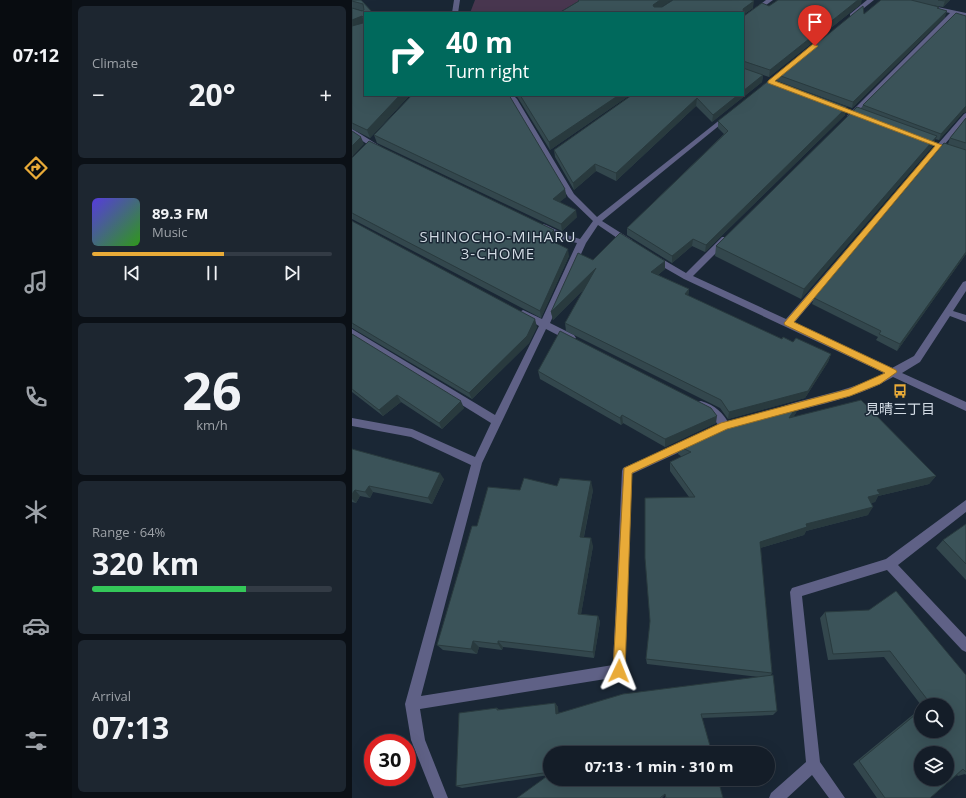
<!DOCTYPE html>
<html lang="en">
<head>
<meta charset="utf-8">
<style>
	body { margin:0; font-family:"Open Sans","Noto Sans JP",sans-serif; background:#1d2630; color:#f1f3f6; height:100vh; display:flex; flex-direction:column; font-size:15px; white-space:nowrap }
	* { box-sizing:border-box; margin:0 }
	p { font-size:13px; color:#9da2a8 }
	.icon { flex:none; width:22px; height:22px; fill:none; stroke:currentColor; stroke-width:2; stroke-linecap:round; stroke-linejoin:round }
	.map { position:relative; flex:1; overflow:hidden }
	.side { display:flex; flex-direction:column; gap:6px; padding:6px; background:#0b1016; width:280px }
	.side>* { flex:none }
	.banner { position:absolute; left:12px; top:12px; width:380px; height:84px; border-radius:0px; box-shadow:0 4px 16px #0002,0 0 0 1px #333b45; background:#00695c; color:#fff; overflow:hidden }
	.tools { position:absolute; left:562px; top:698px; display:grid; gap:8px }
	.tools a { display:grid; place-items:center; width:40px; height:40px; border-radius:50%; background:#141d28; box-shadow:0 4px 16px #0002,0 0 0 1px #333b45; font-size:20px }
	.speed { position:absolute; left:12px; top:734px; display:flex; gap:8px; font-size:20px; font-weight:700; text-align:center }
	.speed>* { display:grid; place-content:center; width:52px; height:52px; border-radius:50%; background:#141d28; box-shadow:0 4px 16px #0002,0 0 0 1px #333b45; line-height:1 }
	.speed .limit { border:6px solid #d22; background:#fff; color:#111 }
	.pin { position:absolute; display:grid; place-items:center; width:34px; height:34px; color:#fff; margin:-41px -17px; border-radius:50% 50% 50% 0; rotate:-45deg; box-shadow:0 0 4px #0007 }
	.pin .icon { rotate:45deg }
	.me { position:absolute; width:44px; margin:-22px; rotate:2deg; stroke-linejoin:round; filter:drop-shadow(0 0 3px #0008) }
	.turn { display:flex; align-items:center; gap:14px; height:84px; padding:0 16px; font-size:18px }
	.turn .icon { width:52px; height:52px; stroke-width:2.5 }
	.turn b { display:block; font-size:28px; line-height:34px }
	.big { font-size:30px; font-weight:700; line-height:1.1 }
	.side .tile { flex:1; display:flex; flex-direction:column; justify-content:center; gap:6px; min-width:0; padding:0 14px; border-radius:6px; background:#1d2630 }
	.side .dial { align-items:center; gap:0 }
	.dial b { font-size:52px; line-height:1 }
	.song { display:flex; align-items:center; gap:12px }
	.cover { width:48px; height:48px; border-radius:6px; background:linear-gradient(135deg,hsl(250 70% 55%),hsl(110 70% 35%)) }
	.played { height:4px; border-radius:2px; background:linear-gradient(90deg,#e9ab38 55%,#333b45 55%) }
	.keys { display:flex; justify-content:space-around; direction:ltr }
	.heat { display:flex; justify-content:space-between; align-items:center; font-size:22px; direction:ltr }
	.charge { height:6px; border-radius:3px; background:linear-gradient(90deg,#34c759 64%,#333b45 0) }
	.trip { position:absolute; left:191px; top:746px; width:232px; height:40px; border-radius:20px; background:#141d28; box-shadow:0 4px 16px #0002,0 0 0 1px #333b45; font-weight:700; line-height:40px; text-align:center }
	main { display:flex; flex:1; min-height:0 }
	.tabs { display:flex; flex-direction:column; width:72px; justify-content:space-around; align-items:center; background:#080c10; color:#9da2a8 }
	.tabs .icon { width:28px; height:28px }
	.tabs .selected { color:#e9ab38 }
	.tabs b { font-size:18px; color:#f1f3f6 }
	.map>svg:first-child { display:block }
	.green { fill:#493750 }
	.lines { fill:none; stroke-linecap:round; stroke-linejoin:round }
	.minor { fill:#5f6186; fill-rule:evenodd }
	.wall { fill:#33474d }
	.shaded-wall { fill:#293a3e }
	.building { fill:#3b5359; stroke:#293a3e; fill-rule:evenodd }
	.route { fill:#e9ab38; stroke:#976f24 }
	.labels { text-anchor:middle; stroke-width:3; stroke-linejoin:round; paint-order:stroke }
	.poi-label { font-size:14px; fill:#d3dce5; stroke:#1a2735 }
	.neighbourhood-label { font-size:15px; letter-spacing:1px; fill:#d3dce5; stroke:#1a2735 }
</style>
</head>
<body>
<main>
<nav class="tabs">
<b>07:12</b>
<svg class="icon selected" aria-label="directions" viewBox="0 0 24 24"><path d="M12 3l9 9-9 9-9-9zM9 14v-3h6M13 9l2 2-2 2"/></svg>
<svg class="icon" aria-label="music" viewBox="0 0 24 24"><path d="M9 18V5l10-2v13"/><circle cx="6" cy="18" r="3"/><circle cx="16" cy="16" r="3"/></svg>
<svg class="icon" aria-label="phone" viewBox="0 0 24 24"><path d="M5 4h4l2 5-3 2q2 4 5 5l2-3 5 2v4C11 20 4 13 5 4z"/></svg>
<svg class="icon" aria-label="climate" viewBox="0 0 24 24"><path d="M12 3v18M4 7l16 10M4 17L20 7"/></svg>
<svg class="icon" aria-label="car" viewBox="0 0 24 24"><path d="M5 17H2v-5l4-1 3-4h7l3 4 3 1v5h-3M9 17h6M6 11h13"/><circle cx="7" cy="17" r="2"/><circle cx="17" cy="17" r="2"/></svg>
<svg class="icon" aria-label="filters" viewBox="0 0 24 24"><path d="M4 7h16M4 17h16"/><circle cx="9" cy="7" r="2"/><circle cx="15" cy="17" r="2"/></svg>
</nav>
<section class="side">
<div class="tile"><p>Climate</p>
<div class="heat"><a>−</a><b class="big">20°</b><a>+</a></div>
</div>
<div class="tile">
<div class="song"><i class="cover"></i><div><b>89.3 FM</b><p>Music</p></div></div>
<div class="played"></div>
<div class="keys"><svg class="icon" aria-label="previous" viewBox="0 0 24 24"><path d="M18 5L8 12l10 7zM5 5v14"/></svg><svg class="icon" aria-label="pause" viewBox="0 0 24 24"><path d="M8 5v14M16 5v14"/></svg><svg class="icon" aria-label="next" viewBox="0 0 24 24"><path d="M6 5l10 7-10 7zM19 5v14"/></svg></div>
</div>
<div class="tile dial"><b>26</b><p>km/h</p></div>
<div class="tile"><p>Range · 64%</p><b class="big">320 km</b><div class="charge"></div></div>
<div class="tile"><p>Arrival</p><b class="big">07:13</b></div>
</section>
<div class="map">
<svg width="614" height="798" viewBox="0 0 614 798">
	<rect width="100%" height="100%" fill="#1a2735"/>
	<path class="green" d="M123 0H229L206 13H118Z"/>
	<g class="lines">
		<path class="minor" d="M102 0H108L106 13H100Z
			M414 0H421L391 22V17Z
			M515 0H522L502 16H498V14Z
			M581 6 614 13V17L604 15 499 118H495V116L598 13 579 9 578 8Z
			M435 66 440 67 414 88H410V86Z
			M154 95H161L165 99 222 194 245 217 374 115 379 116 250 221 280 240V244H274L246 225 234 243 198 323 222 335 224 338 219 342 194 329 130 463 69 696 261 665 270 471 271 468 339 438 343 439 344 442 343 445 280 474 273 671 272 676 68 709 73 740 96 798H82L59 740 53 704 119 465 59 437 0 426V418L60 429 123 457 139 423 0 337V329L143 415 187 326 168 315 166 313 171 310 190 319 225 243 209 239 187 227 191 224 194 225 215 235 228 239 241 221 216 197 160 101Z
			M614 113V119L442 323 540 368 562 356 611 282 614 281V291L601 311 614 315V322L598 316 568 362 550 373 614 402V411L541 377C508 397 469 404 433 414L429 413 428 410 429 407C464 395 500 391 532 373L332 279 299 260V256H305L334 273 370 237H376V241L341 276 434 319 612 114Z
			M0 129 2 130 31 148 24 150 0 134Z
			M349 401C363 405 372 413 378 426L377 429 373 430 369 429 359 415 345 408 344 405 345 402Z
			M614 500V512L546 565 614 637V652L610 650 535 570 450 596 468 762 493 798H477L460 775 435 798H417L419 793 454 762 438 592 440 588 534 559Z"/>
	</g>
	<path class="wall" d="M0 0H9L21 13 13 95H58L18 138 0 129V8L10 11H11L0 8Z
		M226 0H320L309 7 401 8 391 15 392 16 417 6 509 4 417 77 411 75 410 82 360 122 344 106 264 181 244 171 222 190 203 157 202 150 280 95H391L226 2Z
		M529 0H598L591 7 573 4 586 8 593 17 500 108 425 81 426 75 512 14Z
		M614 16V112L611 113 587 140 583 139 580 147 449 299 363 256 364 246 509 109 511 105Z
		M163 95H278L198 150 166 98Z
		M493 115 353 252 340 246 320 263 275 235V228L372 134 366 128V121Z
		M614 118V254L545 351 524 340 526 337 460 304 462 298 596 144 598 138Z
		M22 135 213 189 214 197 207 202 225 217 210 231 25 143Z
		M0 158 202 230 203 238 200 241 217 256 189 318 0 219Z
		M0 221 185 327 177 343 120 399 0 328Z
		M241 260 313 269 306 275 337 289 336 296 430 339 441 342 479 354 476 362 453 398 376 419 368 408 214 331 213 323 232 289 201 320 199 312Z
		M0 334 112 408 90 429 49 402 31 416 0 392Z
		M186 371 364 423 313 447 271 423 269 425 188 379Z
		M447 403 444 413 441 417 584 476 577 484 526 496 523 502 519 503 516 515 454 531 452 535 408 548 420 673 419 675 425 711 421 715 350 718 198 753V779L371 798H313V795L310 798H165L197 775 110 788 104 786 145 708 148 710 203 703 206 707V713L407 677 295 664 294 659 337 497 318 471V462L330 457 326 454V446Z
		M0 449 92 479 80 504 21 492 18 498 8 496 4 503 0 502Z
		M205 486 241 490 232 537 241 546 229 614 246 616 248 622 242 658 151 647 150 650 127 647 125 654 91 650 85 645 125 526 168 490Z
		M614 524V580L584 548 591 540Z
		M473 612 614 675V775L613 774 606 776 605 775 578 798H525L501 764 569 708V731L595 705H569L532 657 476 660 468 618Z"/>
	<path class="shaded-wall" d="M308 0H320L301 12V5Z
		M506 0H510L509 4 417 77 418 70Z
		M594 0H598L591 7 593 1Z
		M402 1 401 8 391 15V9Z
		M595 11 593 17 500 108 501 102Z
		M10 16 13 24 0 28V20Z
		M411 75 410 82 360 122 361 115 386 95H391V91Z
		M48 95H58L18 138 15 130Z
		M267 95H278L198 150 197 142Z
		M345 98 344 106 264 181V173Z
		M614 106V112L611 113 587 140 589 134Z
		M495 107 493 115 353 252 354 245Z
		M585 136 580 147 449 299 452 289Z
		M9 137 12 144 0 157V146Z
		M243 164 244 171 222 190 221 183Z
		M213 189 214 197 202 207 201 199Z
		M224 210 225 217 210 231 209 224Z
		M202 230 203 238 195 245 194 238Z
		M341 239 340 246 320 263V256Z
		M216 249 217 256 189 318 188 311Z
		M614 252V254L545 351 548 344Z
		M313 261V269L300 280 299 272Z
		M244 268 245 276 201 320 199 312Z
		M337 289 336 297 333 294Z
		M183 319 185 327 177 343 120 399 117 393Z
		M479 354 476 362 453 398 376 419 377 412Z
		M45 395 49 402 31 416 27 410Z
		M109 401 112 408 90 429 87 423Z
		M447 403 444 413 434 428 437 418Z
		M270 415 271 423 269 425 268 418Z
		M365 416 364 423 313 447V439Z
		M88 473 92 479 80 504 76 498Z
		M584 476 577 484 526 496 523 502 511 505 516 497 525 490Z
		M239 481 241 490 230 545 228 537Z
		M17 486 21 492 18 498 13 492Z
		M3 490 8 496 4 503 0 499V494Z
		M521 507 516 515 454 531 452 535 405 549 408 542 454 524Z
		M239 538 241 546 228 620 226 614Z
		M246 616 248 622 242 658 241 652Z
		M121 641 127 647 125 654 119 649Z
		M146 641 151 647 150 650 146 644Z
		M203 703 206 707 207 717 204 714Z"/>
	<path class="building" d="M0 0H9L21 13H13V95H48L15 130 0 123V26L11 23 12 18 10 16 0 20V8L10 11 12 10 11 4 0 1Z
		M226 0H308L301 5 302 7H310L321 0H399L402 1 391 9 392 16 410 3 417 6 426 0H506L418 70 391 61V13H207L227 1Z
		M529 0H559L587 7 585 8 595 11 501 102 426 75 511 6 512 14Z
		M586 0H594L593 1Z
		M604 13 614 16V106L589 134 511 105Z
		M391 63V68L411 75 391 91Z
		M419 79 495 107 354 245 341 239 320 256 275 228 376 131 366 121Z
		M60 95H157L213 189 201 199 224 210 209 224 22 135Z
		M168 95H267L197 142Z
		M280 95H386L361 115 345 98 264 173 243 164 221 183 202 150Z
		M505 107 585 136 452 289 364 246Z
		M614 118V143L598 138Z
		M0 131 9 137 0 146Z
		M17 141 202 230 194 238 216 249 188 311 0 213V158Z
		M592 143 614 150V252L548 344 527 334 529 331 462 298Z
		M0 221 183 319 175 336 117 393 0 323Z
		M268 233 313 261 299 272 337 289 333 294 430 339 431 337 441 342 444 338 479 354 456 391 377 412 369 400 213 323 244 268 199 312 226 253 241 260Z
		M208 331 359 408 365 416 313 439 270 415 268 418 186 371Z
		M0 334 109 401 87 423 45 395 27 410 0 389Z
		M509 400 584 476 525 490 528 494 516 497 521 507 454 524 455 527 408 542 420 673 294 659 298 621 293 558V498L343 497 318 462 339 452 326 446 377 422 447 403 437 418Z
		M0 449 88 473 76 498 17 486 13 492 3 490 0 494Z
		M172 478 205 486 208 478 239 481 228 537 239 538 226 614 246 616 241 652 146 641V644L121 641 119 649 85 645 120 526H125L136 487 168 490Z
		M614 524V564L591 540Z
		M544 591 614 675V772L611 769 578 798H533L507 761 569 710V731H595V705H576L578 703 538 651 481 654 473 612 517 610ZM569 753H595V779H569Z
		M421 675 425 711 349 714 360 753H198V772L104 786 107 713 145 708V710L203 703 204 714 271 694Z
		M198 774V779H366L371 798H314L313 794 308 798H165Z"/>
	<path class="route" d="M461 44 466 46 423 81 590 145 442 322 544 370 545 372 528 384 498 396 375 429 280 473 273 671 271 676 267 677 263 676 261 671 272 468 369 423 497 389 533 373 433 325 432 323 583 146 416 83V81Z"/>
	<defs>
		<symbol id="bus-bare" viewBox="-9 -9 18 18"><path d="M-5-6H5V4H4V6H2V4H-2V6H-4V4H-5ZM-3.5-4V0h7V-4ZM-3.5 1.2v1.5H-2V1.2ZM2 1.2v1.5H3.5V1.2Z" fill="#e9ab38" stroke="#1a2735" stroke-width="2.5" paint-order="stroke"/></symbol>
	</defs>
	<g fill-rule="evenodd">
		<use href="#bus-bare" x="538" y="381" width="20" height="20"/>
	</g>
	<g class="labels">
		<g class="poi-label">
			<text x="548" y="414">見晴三丁目</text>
		</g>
		<g class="neighbourhood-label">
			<text x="146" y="242">SHINOCHO-MIHARU<tspan x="146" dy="17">3-CHOME</tspan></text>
		</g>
	</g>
</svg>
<div class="tools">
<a><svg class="icon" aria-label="search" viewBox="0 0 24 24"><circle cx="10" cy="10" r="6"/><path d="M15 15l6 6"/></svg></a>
<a><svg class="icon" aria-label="layers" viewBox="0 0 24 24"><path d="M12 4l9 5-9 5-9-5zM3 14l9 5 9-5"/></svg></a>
</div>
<div class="speed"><div class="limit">30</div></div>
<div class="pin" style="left:463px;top:46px;background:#d93025"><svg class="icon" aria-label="arrive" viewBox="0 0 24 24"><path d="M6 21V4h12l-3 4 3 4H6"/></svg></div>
<svg class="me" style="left:267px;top:671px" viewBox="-20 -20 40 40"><path d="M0-17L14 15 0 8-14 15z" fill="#e9ab38" stroke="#fff" stroke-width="4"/></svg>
<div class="trip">07:13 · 1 min · 310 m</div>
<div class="banner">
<div class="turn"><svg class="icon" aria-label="right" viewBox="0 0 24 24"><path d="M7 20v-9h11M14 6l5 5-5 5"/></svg><div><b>40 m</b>Turn right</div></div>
</div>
</div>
</main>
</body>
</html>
